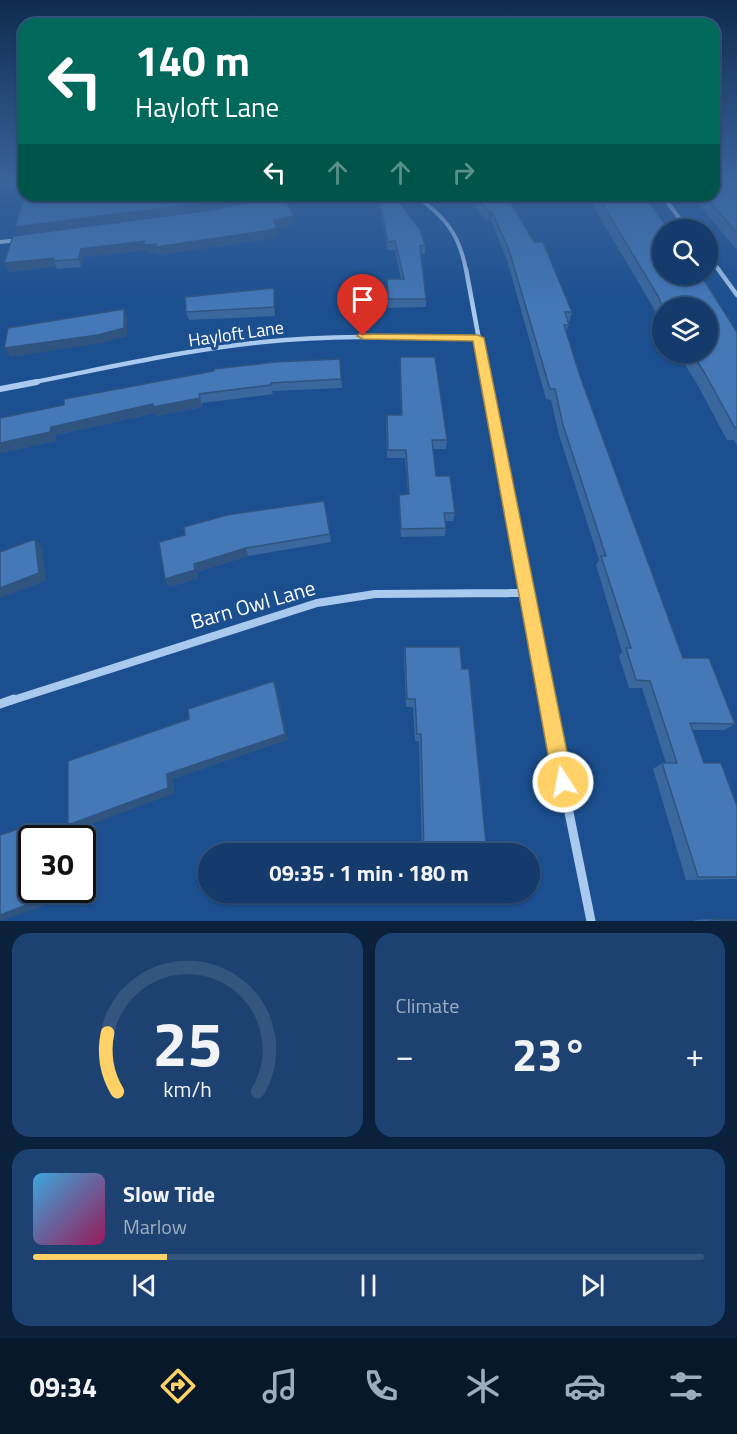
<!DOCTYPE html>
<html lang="en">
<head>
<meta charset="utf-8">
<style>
	body { margin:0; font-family:"Titillium Web",sans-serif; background:#1d4271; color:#f1f3f6; height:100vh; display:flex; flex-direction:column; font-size:22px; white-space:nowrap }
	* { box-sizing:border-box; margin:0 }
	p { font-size:20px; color:#9dadc1 }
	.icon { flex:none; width:33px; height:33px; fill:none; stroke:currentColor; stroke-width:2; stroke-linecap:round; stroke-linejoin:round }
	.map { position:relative; height:921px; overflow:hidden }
	.sheet { display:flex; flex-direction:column; gap:12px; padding:12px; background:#0b203b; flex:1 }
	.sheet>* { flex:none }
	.guide { position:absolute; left:18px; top:18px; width:702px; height:183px; border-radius:18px; box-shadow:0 2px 4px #0004,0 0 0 2px #33557e; background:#00695c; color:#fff; overflow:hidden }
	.controls { position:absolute; left:652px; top:219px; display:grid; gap:12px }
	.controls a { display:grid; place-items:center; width:66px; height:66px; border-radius:50%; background:#143b6b; box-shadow:0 2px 4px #0004,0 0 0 2px #33557e; font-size:30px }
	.speed { position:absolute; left:18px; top:825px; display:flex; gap:12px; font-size:30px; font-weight:700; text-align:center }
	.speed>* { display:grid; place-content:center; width:78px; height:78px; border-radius:50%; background:#143b6b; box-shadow:0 2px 4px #0004,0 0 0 2px #33557e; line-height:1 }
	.speed .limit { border:3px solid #111; border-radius:9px; background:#fff; color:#111 }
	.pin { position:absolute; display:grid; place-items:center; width:51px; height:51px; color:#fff; margin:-62px -26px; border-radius:50% 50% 50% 0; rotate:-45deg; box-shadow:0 0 6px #0007 }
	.pin .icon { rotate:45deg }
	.me { position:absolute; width:66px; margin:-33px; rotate:349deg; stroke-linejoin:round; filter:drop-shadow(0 0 4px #0008) }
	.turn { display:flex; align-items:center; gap:21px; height:126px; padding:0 18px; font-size:27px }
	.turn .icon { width:78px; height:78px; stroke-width:2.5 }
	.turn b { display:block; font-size:42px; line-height:51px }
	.lanes { display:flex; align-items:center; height:57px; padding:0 18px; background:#0003; justify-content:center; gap:30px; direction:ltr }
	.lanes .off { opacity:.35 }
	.big { font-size:45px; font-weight:700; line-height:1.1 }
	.sheet .tile { flex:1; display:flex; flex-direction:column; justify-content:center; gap:9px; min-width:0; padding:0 21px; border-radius:18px; background:#1d4271 }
	.sheet .dial { align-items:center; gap:0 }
	.dial svg { height:156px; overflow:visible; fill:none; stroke:#33557e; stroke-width:7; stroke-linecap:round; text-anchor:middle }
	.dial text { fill:#f1f3f6; stroke:none }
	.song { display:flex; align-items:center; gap:18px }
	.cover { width:72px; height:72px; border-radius:9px; background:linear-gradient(135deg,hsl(200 70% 55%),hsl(330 70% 35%)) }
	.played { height:6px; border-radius:3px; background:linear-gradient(90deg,#ffd166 20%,#33557e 20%) }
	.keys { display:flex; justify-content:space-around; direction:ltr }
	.heat { display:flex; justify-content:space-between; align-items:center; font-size:33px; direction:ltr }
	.sheet .tiles { flex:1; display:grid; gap:12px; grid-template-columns:1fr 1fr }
	.tile:last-child { grid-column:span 2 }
	.trip { position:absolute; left:198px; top:843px; width:342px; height:60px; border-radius:30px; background:#143b6b; box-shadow:0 2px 4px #0004,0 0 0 2px #33557e; font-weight:700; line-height:60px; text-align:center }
	.dock { display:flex; height:96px; justify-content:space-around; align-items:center; background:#08182b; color:#9dadc1 }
	.dock .icon { width:42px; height:42px }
	.dock .current { color:#ffd166 }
	.dock b { font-size:27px; color:#f1f3f6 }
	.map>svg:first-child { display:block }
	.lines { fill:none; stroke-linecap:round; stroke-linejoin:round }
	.street-far4 { stroke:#a9c9ee; stroke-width:4 }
	.street-far3 { stroke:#a9c9ee; stroke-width:4.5 }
	.street-far2 { stroke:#a9c9ee; stroke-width:6 }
	.street-far1 { stroke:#a9c9ee; stroke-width:8 }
	.street { stroke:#a9c9ee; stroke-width:9 }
	.wall { fill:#3a679d }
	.shaded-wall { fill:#305480 }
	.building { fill:#4478b7; stroke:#305480; stroke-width:1.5 }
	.route { fill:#ffd166; stroke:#a68842; stroke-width:1.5 }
	.labels { text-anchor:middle; stroke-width:6; stroke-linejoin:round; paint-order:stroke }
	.street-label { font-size:18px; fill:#fff; stroke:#1b4f8f }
	.near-street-label { font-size:21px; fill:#fff; stroke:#1b4f8f }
</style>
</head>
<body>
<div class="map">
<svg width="737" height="921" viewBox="0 0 737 921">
	<rect width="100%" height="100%" fill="#1b4f8f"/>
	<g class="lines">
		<path class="street-far4" d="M415 195C445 217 459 233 466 270
			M662 195 688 230
			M278 202 307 195
			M0 242 19 240
			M708 256 719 270"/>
		<path class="street-far3" d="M466 269 487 383
			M718 269 737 295
			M29 383C107 368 184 350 263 342 335 335 407 337 478 338"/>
		<path class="street-far2" d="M487 382 512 524
			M0 389 37 382"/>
		<path class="street-far1" d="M512 523 547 701
			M10 701 317 603 375 594 525 593"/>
		<path class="street" d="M546 699 591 921
			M0 704 14 699"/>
	</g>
	<path class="wall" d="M0 180H24V189L0 187Z
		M737 183V250L691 195H714Z
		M25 195H62L60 200 109 195H280L295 224 277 228 278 236 267 239 158 255 157 252 147 253 146 250 84 257 81 267 57 269 56 266 9 272 19 235 15 227Z
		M377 195H387L425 245V254H421L426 299V307L388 308 387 279H401L395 250H388Z
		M465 195H506L572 312 566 333 580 376 683 658 735 724 724 730H692L704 763 737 806V879L686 880 653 769 662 763H666L642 688H629L619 656 622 652 596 565 599 560 559 435 551 400 546 399 507 260 491 221 487 222Z
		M589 195H644L737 332V445L734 440H727L697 384 677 352H708L663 308V330L653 307 598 214Z
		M274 288 275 297V316L189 320 186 312Z
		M400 357 447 440 446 449H433L436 476 455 513 453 521H445L446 528 445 536 401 537 399 503V495L408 494 405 458H387L386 424 387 415H401Z
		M340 359 342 388 272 391 273 394 202 403V407L156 416 155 413 56 435V441L0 453V418Z
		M330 534 331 542 248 556 197 572 198 578 170 587 165 579 159 542Z
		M405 647 462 669 487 854H422L419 741H415L413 707H406L404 657Z
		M710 919 737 921H695V920Z"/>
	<path class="shaded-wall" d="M56 195H62L58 209 54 201Z
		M246 195H280V196L211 210 19 235 15 227Z
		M489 212H492L491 221 487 222Z
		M294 216 295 224 275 228 274 220Z
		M277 228 278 236 267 239 158 255 157 252 147 253 146 250 84 257 81 267 78 259 81 249Z
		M54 258V261L56 266 9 272 4 263Z
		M274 288 275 297V316L274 307Z
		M124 309 127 318V336L102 343 10 357 4 348Z
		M199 394 202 407 156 416 155 413 56 435V441L0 453V443L51 427Z
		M35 539 42 547 46 581 0 598V588Z
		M246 548 248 556 197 572 198 578 170 587 165 579 194 564Z
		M274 681 277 689 288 740 173 779 175 793 79 829 68 825Z
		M34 824 47 829 46 838H33Z
		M32 861V890H44V906L0 921V915Z"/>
	<path class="building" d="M0 180H24V181Z
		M714 180H734L737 183V233L704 195H714Z
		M25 195H56L54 201 109 195H246L210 202 15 227Z
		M378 195H387L399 202 420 229 425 245 420 246 426 299H388L387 279H404L395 241 388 242Z
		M474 195H506L534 242H543L572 312H565L569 325H564L580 376 683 658H709L735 724 690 723 704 763H721L737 806V877H698L662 763H677L650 681 636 680 626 648H631L601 556H606L563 425 555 389H550L509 250 492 212H489Z
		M597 195H644L669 230H663V274H700L737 332V428H735L704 372 691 352H708V308H663L658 296Z
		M283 196 294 216 274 220 277 228 265 231 156 247V244L144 245V241L81 249 78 259 54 261V258L4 263 13 236 211 210Z
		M274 288V307L186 312 185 297Z
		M124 309V328L98 335 4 348 8 328Z
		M400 357H435L447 440H432L436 476H450L455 513H444L446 528 401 529 399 495 409 494 406 450H388L387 415H402Z
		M340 359 341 379 271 383V385L199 394 200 398 153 407V404L51 427 50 432 0 443V418L64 405V399L214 371V369L275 362Z
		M324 501 330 534 246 548 194 564 195 570 165 579 159 542 185 535 184 527 227 515Z
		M35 539 39 573 0 588V552Z
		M405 647H460L462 669H469L487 854H424L421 734H417L415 699H407Z
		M274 681 285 734 167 774 168 788 68 825V761L189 719 188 709Z
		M34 824 33 838H32V861L29 904 0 915V835Z
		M710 919 737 920V921H710Z"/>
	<linearGradient id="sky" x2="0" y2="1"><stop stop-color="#0f2b4f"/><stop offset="0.58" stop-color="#39639b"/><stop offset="1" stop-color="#39639b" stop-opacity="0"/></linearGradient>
	<rect width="737" height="309" fill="url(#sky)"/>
	<path class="route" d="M359 334 478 335 484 338 573 782 570 790 563 793 556 790 553 782 473 341 363 339 357 336Z"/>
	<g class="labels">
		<g class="street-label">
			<text transform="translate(236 334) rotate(-8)" y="6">Hayloft Lane</text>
		</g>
		<g class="near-street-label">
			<text transform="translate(253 605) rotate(-16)" y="7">Barn Owl Lane</text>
		</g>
	</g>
</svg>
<div class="controls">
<a><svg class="icon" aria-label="search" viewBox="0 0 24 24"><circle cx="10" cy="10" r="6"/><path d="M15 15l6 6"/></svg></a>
<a><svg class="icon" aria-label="layers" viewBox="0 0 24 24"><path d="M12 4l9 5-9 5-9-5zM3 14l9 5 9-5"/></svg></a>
</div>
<div class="speed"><div class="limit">30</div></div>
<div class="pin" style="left:363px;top:336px;background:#d93025"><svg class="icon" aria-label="arrive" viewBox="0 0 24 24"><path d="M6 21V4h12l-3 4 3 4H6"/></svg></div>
<svg class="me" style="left:563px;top:782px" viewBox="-20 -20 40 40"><circle r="17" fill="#ffd166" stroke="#fff" stroke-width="3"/><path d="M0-11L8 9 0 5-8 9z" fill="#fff"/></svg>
<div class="trip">09:35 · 1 min · 180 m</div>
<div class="guide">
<div class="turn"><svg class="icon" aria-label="left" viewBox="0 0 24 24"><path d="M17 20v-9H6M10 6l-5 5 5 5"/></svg><div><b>140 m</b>Hayloft Lane</div></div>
<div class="lanes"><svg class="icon" aria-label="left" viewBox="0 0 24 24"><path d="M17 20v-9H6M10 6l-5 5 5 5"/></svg><svg class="icon off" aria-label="ahead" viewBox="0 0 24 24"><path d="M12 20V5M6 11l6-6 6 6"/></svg><svg class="icon off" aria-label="ahead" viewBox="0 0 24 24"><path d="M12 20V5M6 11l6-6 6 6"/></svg><svg class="icon off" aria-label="right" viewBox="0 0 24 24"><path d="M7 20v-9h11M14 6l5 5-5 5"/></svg></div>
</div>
</div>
<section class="sheet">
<div class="tiles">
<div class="tile dial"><svg viewBox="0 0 100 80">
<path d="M14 69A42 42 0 1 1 86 69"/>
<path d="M14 69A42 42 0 0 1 9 39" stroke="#ffd166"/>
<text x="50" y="56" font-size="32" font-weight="700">25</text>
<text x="50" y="72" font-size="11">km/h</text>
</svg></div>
<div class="tile"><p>Climate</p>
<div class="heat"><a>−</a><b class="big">23°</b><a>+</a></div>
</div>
<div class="tile">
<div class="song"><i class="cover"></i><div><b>Slow Tide</b><p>Marlow</p></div></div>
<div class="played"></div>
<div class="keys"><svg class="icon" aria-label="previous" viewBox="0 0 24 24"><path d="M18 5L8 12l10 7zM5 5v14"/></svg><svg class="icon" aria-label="pause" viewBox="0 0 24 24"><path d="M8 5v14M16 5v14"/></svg><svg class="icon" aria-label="next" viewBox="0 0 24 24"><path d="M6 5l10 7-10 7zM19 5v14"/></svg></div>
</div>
</div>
</section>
<nav class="dock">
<b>09:34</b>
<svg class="icon current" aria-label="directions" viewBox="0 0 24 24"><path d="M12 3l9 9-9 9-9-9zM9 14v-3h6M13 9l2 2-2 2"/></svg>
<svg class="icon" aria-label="music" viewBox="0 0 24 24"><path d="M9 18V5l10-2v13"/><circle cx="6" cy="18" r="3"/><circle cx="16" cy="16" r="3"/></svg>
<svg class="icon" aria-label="phone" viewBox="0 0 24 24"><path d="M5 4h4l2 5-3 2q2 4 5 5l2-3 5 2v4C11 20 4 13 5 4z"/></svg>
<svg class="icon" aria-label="climate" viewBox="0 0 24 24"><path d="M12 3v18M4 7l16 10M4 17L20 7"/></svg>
<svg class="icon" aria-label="car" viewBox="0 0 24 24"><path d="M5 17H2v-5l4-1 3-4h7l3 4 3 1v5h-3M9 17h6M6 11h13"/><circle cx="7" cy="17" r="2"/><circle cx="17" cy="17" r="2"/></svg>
<svg class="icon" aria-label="filters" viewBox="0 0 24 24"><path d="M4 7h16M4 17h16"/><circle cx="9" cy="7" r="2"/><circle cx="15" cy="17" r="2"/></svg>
</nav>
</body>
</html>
